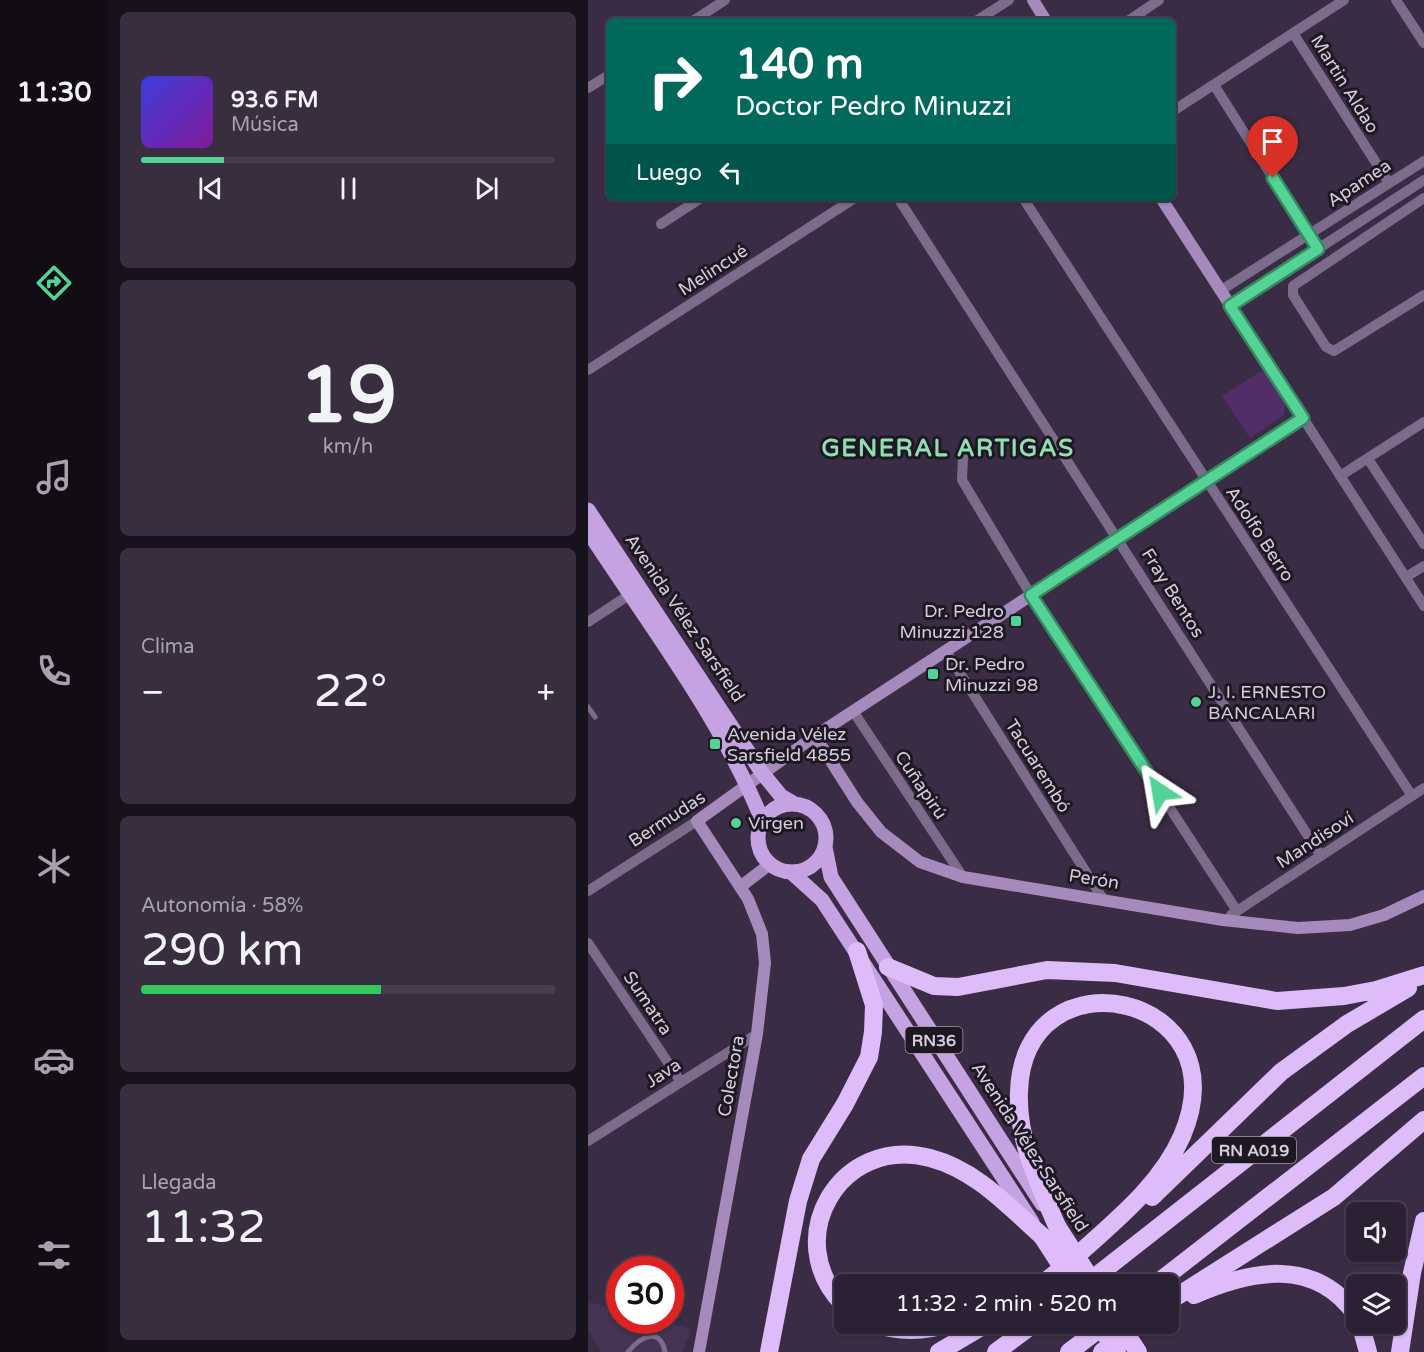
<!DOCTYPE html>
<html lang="es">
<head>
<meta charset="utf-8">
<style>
	body { margin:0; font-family:"Varela Round",sans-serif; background:#382e40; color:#f1f3f6; height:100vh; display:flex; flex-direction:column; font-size:22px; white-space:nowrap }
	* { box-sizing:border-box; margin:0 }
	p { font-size:20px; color:#a6a3ac }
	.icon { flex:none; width:33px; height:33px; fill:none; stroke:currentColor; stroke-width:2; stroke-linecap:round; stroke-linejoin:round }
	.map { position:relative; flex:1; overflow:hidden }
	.panel { display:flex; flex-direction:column; gap:12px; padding:12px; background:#18121d; width:480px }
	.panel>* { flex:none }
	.banner { position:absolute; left:18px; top:18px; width:570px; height:183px; border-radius:9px; box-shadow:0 2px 4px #0004,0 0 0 2px #483e4f; background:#00695c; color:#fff; overflow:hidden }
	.fabs { position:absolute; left:758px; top:1202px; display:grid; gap:12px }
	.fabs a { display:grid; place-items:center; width:60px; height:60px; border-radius:9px; background:#2c2134; box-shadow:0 2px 4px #0004,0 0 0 2px #483e4f; font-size:30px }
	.speed { position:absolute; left:18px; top:1256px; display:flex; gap:12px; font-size:30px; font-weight:700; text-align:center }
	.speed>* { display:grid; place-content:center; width:78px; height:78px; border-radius:50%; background:#2c2134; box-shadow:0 2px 4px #0004,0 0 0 2px #483e4f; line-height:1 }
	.speed .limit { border:9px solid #d22; background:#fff; color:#111 }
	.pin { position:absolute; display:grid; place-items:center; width:51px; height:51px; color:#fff; margin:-62px -26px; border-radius:50% 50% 50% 0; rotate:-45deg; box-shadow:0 0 6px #0007 }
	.pin .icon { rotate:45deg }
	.me { position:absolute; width:66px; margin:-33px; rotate:327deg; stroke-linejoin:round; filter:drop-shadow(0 0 4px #0008) }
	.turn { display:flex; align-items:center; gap:21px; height:126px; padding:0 30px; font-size:27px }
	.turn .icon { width:78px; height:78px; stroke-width:2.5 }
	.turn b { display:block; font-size:42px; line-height:51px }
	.then { display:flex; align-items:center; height:57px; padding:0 30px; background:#0003; gap:12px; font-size:22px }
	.big { font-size:45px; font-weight:600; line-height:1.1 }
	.panel .widget { flex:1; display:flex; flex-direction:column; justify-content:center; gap:9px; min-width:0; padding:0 21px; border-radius:9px; background:#382e40 }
	.panel .dial { align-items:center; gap:0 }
	.dial b { font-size:78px; line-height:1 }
	.song { display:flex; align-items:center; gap:18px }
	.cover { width:72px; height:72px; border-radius:9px; background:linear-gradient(135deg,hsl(240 70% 55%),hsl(290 70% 35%)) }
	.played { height:6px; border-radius:3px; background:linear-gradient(90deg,#54d396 20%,#483e4f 20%) }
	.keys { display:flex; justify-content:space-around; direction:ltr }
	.heat { display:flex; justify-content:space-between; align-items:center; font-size:33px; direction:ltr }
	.charge { height:9px; border-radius:4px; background:linear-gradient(90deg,#34c759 58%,#483e4f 0) }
	.trip { position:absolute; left:246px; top:1274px; width:345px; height:60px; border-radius:9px; background:#2c2134; box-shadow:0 2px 4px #0004,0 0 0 2px #483e4f; font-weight:600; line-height:60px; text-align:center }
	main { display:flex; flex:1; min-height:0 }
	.tabs { display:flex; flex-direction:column; width:108px; justify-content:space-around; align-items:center; background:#120d15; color:#a6a3ac }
	.tabs .icon { width:42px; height:42px }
	.tabs .active { color:#54d396 }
	.tabs b { font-size:27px; color:#f1f3f6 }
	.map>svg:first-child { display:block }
	.built { fill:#443352 }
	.green { fill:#512d6a }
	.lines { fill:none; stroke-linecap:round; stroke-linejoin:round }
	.lane { stroke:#7c6b8a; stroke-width:5 }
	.street { stroke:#7c6b8a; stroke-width:10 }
	.secondary { stroke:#a58abb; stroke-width:12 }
	.primary { stroke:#c5a2e1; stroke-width:15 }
	.highway { stroke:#ddbcf9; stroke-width:18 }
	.highway-bridge { stroke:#ddbcf9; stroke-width:18 }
	.route-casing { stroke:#378962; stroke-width:15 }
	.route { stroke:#54d396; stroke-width:10 }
	.poi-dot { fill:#54d396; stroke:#1e1823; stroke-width:2 }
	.labels { text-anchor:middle; stroke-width:6; stroke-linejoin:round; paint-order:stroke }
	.shield { fill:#1e1823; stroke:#9f97a5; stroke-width:1.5 }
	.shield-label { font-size:16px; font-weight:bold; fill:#d6cddd }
	.street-label { font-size:18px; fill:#d6cddd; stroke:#1e1823 }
	.poi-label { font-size:18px; fill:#d6cddd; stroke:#1e1823; text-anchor:start }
	.district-label { font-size:24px; font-weight:bold; letter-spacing:1.5px; fill:#8fdfb3; stroke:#1e1823 }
</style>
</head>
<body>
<main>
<nav class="tabs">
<b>11:30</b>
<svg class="icon active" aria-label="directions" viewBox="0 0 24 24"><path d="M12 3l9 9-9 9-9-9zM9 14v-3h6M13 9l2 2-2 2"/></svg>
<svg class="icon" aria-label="music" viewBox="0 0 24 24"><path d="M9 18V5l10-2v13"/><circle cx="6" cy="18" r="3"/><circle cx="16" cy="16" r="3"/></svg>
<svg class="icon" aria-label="phone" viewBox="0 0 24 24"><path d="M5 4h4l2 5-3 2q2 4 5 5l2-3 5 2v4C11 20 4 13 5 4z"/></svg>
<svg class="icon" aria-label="climate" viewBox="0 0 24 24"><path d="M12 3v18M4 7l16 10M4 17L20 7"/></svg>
<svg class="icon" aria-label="car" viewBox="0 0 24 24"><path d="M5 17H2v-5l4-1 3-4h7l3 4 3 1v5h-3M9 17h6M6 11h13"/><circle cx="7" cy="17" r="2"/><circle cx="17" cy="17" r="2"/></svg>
<svg class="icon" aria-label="filters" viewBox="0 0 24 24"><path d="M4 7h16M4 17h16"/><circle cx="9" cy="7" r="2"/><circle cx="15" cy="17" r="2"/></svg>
</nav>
<section class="panel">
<div class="widget">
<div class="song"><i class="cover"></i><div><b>93.6 FM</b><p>Música</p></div></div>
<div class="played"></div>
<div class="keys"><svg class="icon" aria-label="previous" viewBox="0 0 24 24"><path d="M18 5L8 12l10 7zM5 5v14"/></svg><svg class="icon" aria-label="pause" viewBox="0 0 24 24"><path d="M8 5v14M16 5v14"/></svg><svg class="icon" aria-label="next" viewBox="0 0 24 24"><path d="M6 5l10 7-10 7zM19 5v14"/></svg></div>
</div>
<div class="widget dial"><b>19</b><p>km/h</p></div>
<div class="widget"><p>Clima</p>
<div class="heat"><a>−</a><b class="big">22°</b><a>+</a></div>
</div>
<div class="widget"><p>Autonomía · 58%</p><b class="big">290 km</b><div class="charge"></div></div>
<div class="widget"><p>Llegada</p><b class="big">11:32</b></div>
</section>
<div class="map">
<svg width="836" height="1352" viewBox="0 0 836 1352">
	<rect width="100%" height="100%" fill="#3a2c45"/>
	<path class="built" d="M0 1302 31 1310 32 1320H69L103 1329 95 1352H13L0 1331Z"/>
	<path class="green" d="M675 370 698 404 696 415 662 438 634 396Z"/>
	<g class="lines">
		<path class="lane" d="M0 707 7 717
			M40 1352C52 1337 72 1326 77 1352"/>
		<path class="street" d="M808 0 836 43
			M105 21 137 0
			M388 21 421 0
			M540 21 571 0
			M705 33 801 183
			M626 85 730 249
			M0 88 21 75
			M585 111 756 0
			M310 198 733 856
			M435 198 824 796
			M836 198 705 286V295L738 347 746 351 836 295
			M73 224 113 198
			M632 291 836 161
			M642 306 836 180
			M0 370 267 198
			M715 418 836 606
			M375 456 374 480 443 595 649 911
			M780 459 836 544
			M752 476 836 422
			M818 577 836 566
			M0 622 41 595
			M358 651 515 899
			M265 711 375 877
			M0 891 109 821
			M643 915 836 788
			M0 943 93 1082
			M0 1141 169 1034"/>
		<path class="secondary" d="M445 0 458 21
			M227 736 269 802 293 832 332 862 375 877 635 920 710 928 762 925 796 915 836 896
			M152 887 182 864
			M111 1352 169 1034 177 963 174 934 160 899 109 821 227 736 715 418 573 198"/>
		<path class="primary" d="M0 510 175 774 193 796 205 803
			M0 531C61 625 132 716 174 820
			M170 838a34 34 0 1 1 68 0a34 34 0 1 1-68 0Z
			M237 847 243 877 454 1204
			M203 872 234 900 444 1222"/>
		<path class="highway" d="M300 967 346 986 370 987 459 970 527 973 689 1001 756 996 788 990 836 975
			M564 1197 693 1072 759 1024 820 988
			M469 1226C451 1184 429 1140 431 1092 435 947 656 992 594 1136 572 1187 523 1224 483 1261
			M454 1284 486 1259
			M498 1284 836 1019
			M568 1284 836 1076
			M606 1295C663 1270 727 1257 768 1315
			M580 1302 746 1197 836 1120
			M256 1305C191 1240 252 1134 342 1158 388 1170 420 1206 454 1236
			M283 1323C309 1332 337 1332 363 1323
			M772 1323 780 1352
			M181 1352 210 1201 223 1159 257 1104 281 1057 285 1032 286 1005 269 951
			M351 1352 400 1323
			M408 1352 447 1323
			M481 1352 519 1323
			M514 1352 552 1323
			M812 1352 824 1273 836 1221"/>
		<path class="highway-bridge" d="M469 1226 506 1284
			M454 1236 485 1284
			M510 1323 529 1352
			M531 1323 550 1352"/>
	</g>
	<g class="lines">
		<defs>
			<path id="route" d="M572 792 443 595 715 418 642 306 730 249 685 178"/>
		</defs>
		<use href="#route" class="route-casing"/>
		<use href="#route" class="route"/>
	</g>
	<g class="poi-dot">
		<rect x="422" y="615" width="12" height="12" rx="3"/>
		<rect x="339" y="668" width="12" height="12" rx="3"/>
		<circle cx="608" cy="702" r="6"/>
		<rect x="121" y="738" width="12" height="12" rx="3"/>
		<circle cx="148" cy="823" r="6"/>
	</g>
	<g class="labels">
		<g class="shield">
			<rect x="317.5" y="1027" width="57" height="26" rx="4.5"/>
			<rect x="624" y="1137" width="84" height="26" rx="4.5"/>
		</g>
		<g class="shield-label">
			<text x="346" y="1046">RN36</text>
			<text x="666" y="1156">RN A019</text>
		</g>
		<g class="street-label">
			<text transform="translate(757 84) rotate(58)" y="6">Martin Aldao</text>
			<text transform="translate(771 183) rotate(-33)" y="6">Apamea</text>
			<text transform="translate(125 270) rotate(-33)" y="6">Melincué</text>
			<text transform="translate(672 534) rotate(57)" y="6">Adolfo Berro</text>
			<text transform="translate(585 593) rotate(58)" y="6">Fray Bentos</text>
			<text transform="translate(97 618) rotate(56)" y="6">Avenida Vélez Sarsfield</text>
			<text transform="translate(450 766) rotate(58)" y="6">Tacuarembó</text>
			<text transform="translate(333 785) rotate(56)" y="6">Cuñapirú</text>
			<text transform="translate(79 819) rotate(-33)" y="6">Bermudas</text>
			<text transform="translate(727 840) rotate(-33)" y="6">Mandisoví</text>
			<text transform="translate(506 879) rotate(9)" y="6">Perón</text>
			<text transform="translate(60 1003) rotate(56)" y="6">Sumatra</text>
			<text transform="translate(75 1073) rotate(-33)" y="6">Java</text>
			<text transform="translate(143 1076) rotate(-80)" y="6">Colectora</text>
			<text transform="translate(442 1147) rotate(57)" y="6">Avenida Vélez Sarsfield</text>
		</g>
		<g class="poi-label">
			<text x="416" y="617" text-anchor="end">Dr. Pedro<tspan x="416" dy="21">Minuzzi 128</tspan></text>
			<text x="357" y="670">Dr. Pedro<tspan x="357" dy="21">Minuzzi 98</tspan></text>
			<text x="620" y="698">J. I. ERNESTO<tspan x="620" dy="21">BANCALARI</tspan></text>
			<text x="139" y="740">Avenida Vélez<tspan x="139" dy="21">Sarsfield 4855</tspan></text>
			<text x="160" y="829">Virgen</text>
		</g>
		<g class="district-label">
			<text x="360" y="456">GENERAL ARTIGAS</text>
		</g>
	</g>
</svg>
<div class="fabs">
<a><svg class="icon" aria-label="sound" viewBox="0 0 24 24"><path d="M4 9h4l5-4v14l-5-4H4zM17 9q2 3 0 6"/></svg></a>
<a><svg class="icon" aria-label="layers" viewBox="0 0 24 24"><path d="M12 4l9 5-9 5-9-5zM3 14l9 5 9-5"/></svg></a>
</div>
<div class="speed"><div class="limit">30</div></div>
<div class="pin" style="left:685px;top:178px;background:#d93025"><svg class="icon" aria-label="arrive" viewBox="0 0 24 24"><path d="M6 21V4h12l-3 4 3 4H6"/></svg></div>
<svg class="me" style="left:572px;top:792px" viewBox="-20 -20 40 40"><path d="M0-17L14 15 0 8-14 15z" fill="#54d396" stroke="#fff" stroke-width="4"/></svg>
<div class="trip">11:32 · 2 min · 520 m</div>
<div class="banner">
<div class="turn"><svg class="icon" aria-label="right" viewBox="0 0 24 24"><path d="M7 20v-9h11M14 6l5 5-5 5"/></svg><div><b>140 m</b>Doctor Pedro Minuzzi</div></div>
<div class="then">Luego<svg class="icon" aria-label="left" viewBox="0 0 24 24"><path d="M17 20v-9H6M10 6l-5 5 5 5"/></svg></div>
</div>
</div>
</main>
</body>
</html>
